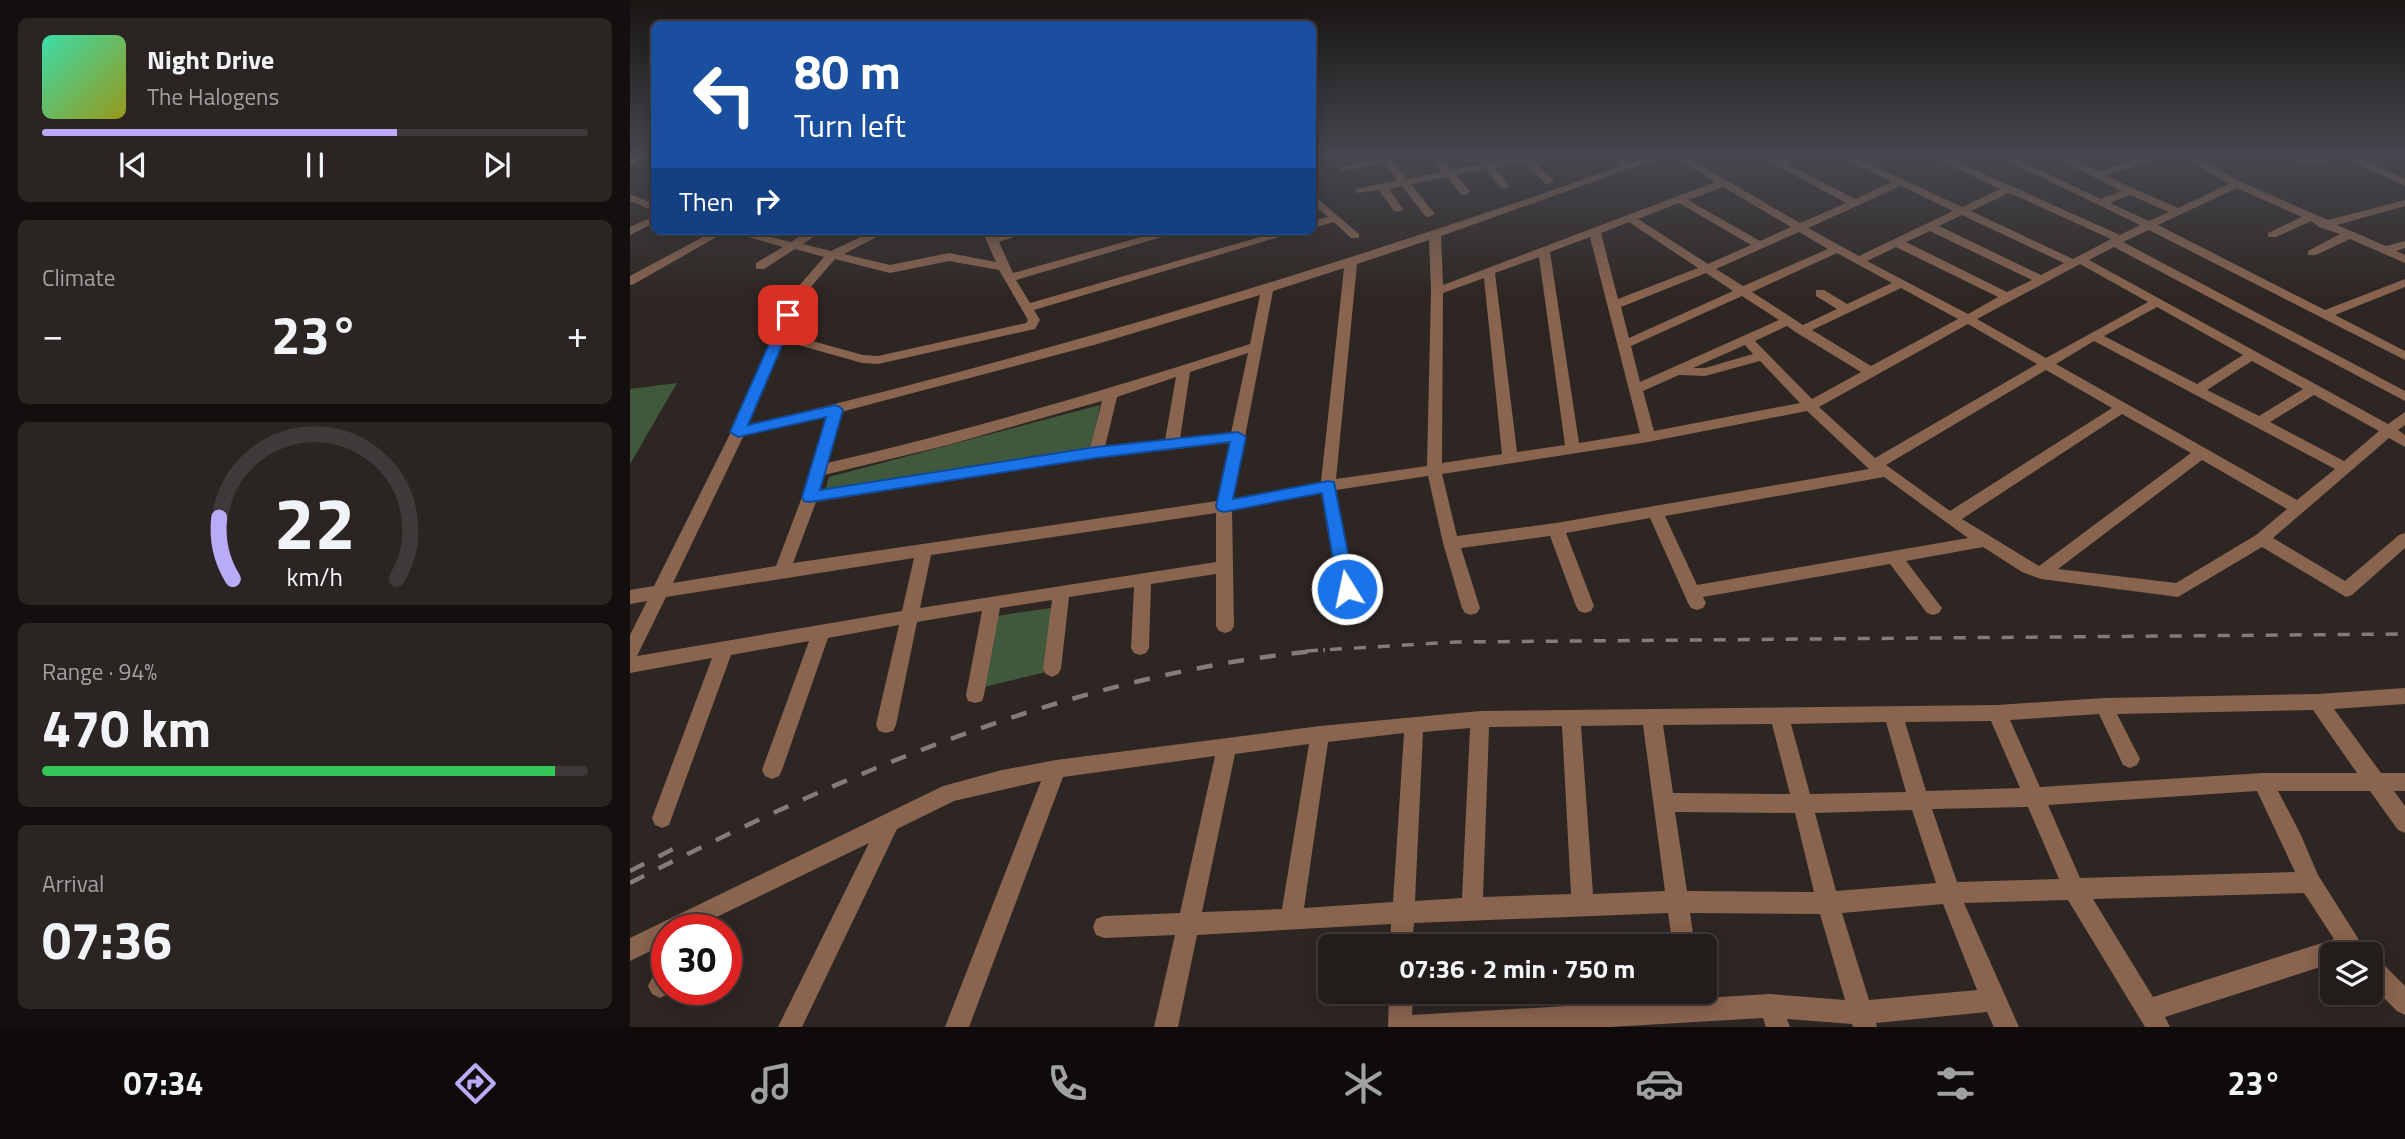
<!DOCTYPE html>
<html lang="en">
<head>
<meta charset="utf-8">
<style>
	body { margin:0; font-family:"Titillium Web",sans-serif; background:#2a2523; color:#f1f3f6; height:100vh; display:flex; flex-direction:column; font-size:26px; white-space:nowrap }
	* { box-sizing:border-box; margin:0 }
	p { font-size:23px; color:#a2a1a2 }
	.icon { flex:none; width:38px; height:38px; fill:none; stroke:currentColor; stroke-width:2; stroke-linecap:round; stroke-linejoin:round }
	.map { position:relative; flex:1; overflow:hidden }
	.side { display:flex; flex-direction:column; gap:18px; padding:18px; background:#130f0e; width:630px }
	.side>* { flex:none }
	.banner { position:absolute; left:21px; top:21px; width:665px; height:214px; border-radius:10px; box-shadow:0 4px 18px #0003,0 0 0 2px #3f3a39; background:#1a4fa0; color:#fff; overflow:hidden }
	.buttons { position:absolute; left:1690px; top:942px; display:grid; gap:14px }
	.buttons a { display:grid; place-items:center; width:63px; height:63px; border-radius:10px; background:#221c1a; box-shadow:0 4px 18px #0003,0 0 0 2px #3f3a39; font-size:35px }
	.speed { position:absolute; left:21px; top:914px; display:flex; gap:14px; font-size:35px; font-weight:700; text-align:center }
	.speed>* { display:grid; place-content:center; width:91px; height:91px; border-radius:50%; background:#221c1a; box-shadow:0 4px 18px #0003,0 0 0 2px #3f3a39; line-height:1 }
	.speed .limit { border:10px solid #d22; background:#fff; color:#111 }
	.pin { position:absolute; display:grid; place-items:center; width:60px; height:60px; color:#fff; margin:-30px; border-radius:14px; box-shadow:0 4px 10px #0006 }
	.me { position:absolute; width:77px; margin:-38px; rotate:350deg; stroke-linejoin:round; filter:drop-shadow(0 0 5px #0008) }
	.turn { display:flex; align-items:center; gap:24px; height:147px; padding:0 28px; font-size:32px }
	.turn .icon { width:91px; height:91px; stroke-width:2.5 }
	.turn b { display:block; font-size:49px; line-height:60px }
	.then { display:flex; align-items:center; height:66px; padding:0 28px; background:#0003; gap:14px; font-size:26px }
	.big { font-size:52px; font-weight:700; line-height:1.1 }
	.side .card { flex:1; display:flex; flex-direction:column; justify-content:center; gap:10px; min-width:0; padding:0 24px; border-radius:10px; background:#2a2523 }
	.side .dial { align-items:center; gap:0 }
	.dial svg { height:182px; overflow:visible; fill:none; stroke:#3f3a39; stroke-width:7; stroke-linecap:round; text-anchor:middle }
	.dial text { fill:#f1f3f6; stroke:none }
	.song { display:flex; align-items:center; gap:21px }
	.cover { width:84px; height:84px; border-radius:10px; background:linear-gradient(135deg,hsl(160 70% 55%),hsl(60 70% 35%)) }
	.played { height:7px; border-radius:4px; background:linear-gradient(90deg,#b9abf7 65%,#3f3a39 65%) }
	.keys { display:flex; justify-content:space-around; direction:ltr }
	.heat { display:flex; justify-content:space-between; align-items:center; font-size:38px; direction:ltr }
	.charge { height:10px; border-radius:5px; background:linear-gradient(90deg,#34c759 94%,#3f3a39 0) }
	.trip { position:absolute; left:688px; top:934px; width:399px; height:70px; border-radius:10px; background:#221c1a; box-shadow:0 4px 18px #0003,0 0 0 2px #3f3a39; font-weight:700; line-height:70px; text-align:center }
	.dock { display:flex; height:112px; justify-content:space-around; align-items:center; background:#0e0b0a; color:#a2a1a2 }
	.dock .icon { width:49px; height:49px }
	.dock .selected { color:#b9abf7 }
	.dock b { font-size:32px; color:#f1f3f6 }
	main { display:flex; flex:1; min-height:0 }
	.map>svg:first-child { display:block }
	.green { fill:#40593c }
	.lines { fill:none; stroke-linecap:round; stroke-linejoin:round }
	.minor { fill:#89644f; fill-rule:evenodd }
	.highway { fill:#fac2a2; fill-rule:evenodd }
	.rail-far1 { stroke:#837c78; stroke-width:3.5; stroke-dasharray:12 12; stroke-linecap:butt }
	.rail { stroke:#837c78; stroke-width:4.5; stroke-dasharray:16 16; stroke-linecap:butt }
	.route { fill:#1a73e8; stroke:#114b97; stroke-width:2 }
</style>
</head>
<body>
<main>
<section class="side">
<div class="card">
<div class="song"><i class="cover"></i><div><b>Night Drive</b><p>The Halogens</p></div></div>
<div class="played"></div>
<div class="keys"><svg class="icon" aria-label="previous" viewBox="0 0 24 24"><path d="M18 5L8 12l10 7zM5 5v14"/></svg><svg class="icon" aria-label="pause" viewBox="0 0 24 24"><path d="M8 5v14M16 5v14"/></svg><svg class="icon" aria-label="next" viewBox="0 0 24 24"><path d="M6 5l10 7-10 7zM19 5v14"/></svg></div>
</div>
<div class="card"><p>Climate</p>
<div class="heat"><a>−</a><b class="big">23°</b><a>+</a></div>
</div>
<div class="card dial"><svg viewBox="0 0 100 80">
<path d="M14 69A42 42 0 1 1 86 69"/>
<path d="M14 69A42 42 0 0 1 8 42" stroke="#b9abf7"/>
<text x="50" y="56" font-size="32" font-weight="700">22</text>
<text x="50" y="72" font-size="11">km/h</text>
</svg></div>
<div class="card"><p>Range · 94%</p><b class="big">470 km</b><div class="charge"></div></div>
<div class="card"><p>Arrival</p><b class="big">07:36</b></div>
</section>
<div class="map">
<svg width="1775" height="1027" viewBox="0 0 1775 1027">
	<rect width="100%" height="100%" fill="#2e2622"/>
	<path class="green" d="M47 383 0 464V389Z
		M470 405 460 455 194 494 199 477Z
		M421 608 416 672 354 687 366 616Z"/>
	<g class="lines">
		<path class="minor" d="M748 155H758L777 179 812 172 799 155H809L822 170 851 164 843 155H854L860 162 888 157 887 155H918L903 160 925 182 916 184 893 162 865 168 880 186 875 189 871 188 855 169 826 175 840 192 835 195 831 194 817 177 781 184 805 214 799 217 795 216 772 186 759 189 773 209 768 212 764 211 749 190 726 193V189L767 180 754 163 712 171 707 168 750 157Z
			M975 155H987L1001 163 1024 155H1039L811 236 813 285 1085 182 1041 155H1053L1170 223 1216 203 1127 155H1140L1149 160 1160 155H1174L1157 164 1225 199 1262 182 1207 155H1220L1332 207 1370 189 1298 155H1312L1490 235 1510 225 1365 155H1378L1471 199 1491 191 1420 155H1433L1468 171 1520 155H1536L1476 176 1548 208 1599 184 1550 155H1563L1611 182 1698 220 1775 200V206L1707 225 1756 246 1775 241V248L1766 251 1775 255V263L1720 239 1686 255H1678V251L1710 234 1689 227 1681 221 1646 237H1638V233L1672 217 1607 188 1528 225 1695 310 1775 279V287L1705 315 1775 351V360L1519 230 1493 242 1775 391V401L1484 247 1459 260 1758 424 1775 412V425L1768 430 1775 435V447L1759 438 1643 538 1715 581 1769 535 1775 533V548L1722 595 1716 597 1632 547 1548 597 1411 579 1392 572 1353 547 1276 561 1312 608 1309 613 1303 615 1297 613 1260 564 1073 597 1076 603 1073 608 1067 610 1061 608 1058 603 1020 518 936 533 964 606 961 611 955 613 949 611 946 606 920 536 831 548 850 608 847 613 841 615 835 613 832 608 813 543 798 476 706 490 730 614 727 619 721 621 715 619 712 614 691 493 602 510 604 626 601 631 595 633 589 631 586 626V574L521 584 519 648 516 653 510 655 504 653 501 648 504 587 439 597 431 669 428 674 422 677 416 674 413 669 422 600 370 608 354 695 352 701 345 703 338 701 336 695 352 611 287 622 266 725 263 731 256 733 249 731 246 725 269 625 198 638 152 770 149 776 142 779 135 776 132 770 179 641 101 655 39 825 32 828 25 825 22 818 82 658 0 673V635L17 601 0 604V590L24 586 101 432 161 295 194 257 165 249 134 269H126V263L153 247 97 231 4 284 0 285V276L84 231H117L161 242 178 231H192L173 244 201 251 243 231H258L214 254 260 265 319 253 366 262 352 231H364L366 236 384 231H403L369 242 383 273 533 231H552L386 280 400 303 651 231H669L404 310 410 320 405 329 248 364 232 363 154 341 118 425C415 355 705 267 992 166ZM1271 186 1323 211 1229 256 1178 228ZM1093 187 1161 227 1130 241 1058 200ZM1379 193 1481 239 1443 259 1341 211ZM1500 195 1539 212 1519 221 1480 203ZM1049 203 1121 245 1078 264 1008 219ZM1332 215 1434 263 1411 275 1309 226ZM999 222 1068 268 988 299 971 233ZM1300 231 1402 280 1377 292 1276 242ZM1169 232 1198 249 1113 286 1086 269ZM960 237 1010 433 949 443 920 252ZM799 240 801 291 797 466 706 479 727 264ZM1266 247 1368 297 1338 314 1237 261ZM1207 253 1262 283 1217 304 1194 290H1186V296L1207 309 1173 325 1122 292ZM909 257 935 445 887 452 865 273ZM205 259 260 273 319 261 369 270 398 320 396 323 248 356 233 355 157 334 173 296ZM1450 264 1518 302 1416 358 1347 319ZM714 268 691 482 603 499 643 291ZM1076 273 1103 291 999 338 991 307ZM854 278 872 454 812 463 813 293ZM1271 288 1328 319 1241 366 1182 330ZM630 295 620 344C481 389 340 430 197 463L211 412 464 345ZM1112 296 1149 320 1010 382 1001 346ZM1527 307 1613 355 1567 384 1474 336ZM1338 324 1407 364 1245 458 1189 407ZM1157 326 1167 333 1231 372 1182 399 1125 341ZM1464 341 1705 469 1667 500 1426 364ZM1115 345 1123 354 1075 368H1063ZM618 353 601 433 550 439 560 372ZM1130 361 1170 403 1024 431 1013 391 1049 375 1075 376ZM1622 361 1673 389 1629 416 1577 390ZM1416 370 1482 408 1320 511 1256 465ZM546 377 535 440 475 447 487 397ZM1684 395 1749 431 1714 461 1640 422ZM472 401 460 449 190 490 194 475 318 445ZM1177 411 1239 469 926 523 827 536 812 474 1018 442ZM1492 414 1561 453 1409 566 1332 519ZM196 416 172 497 146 566 43 583 114 435ZM599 443 587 501 163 563 186 502 466 458ZM1572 460 1657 509 1626 535 1546 583 1428 569ZM1254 477 1338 538 1067 585 1035 516ZM586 513V562L290 608 301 555ZM284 558 272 611 7 656 36 597Z
			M1659 155H1672L1678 159 1697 155H1724L1775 179V186L1714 158 1677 165Z
			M0 194 24 204V211L0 201Z
			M682 194 729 234V238H721L704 222 682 228V221L698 217 682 203Z
			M24 216V223L0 235V227Z
			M1775 688V704L1704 709 1751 773H1775V791H1764L1775 806V833L1768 830 1740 791H1648L1670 833 1688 875 1738 954H1703V963L1535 1017 1540 1027H1515L1438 900 1334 903 1389 1027H1364L1357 1012 1246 1023 1247 1027H1223L1222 1024 1157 1019 1160 1027H1136L1133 1018 980 1027H758L759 992H783L782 1015 1140 994 1215 1000 1190 914 1060 913 1065 947H1043L1038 913 784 923 782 947H760L761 924 567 935 548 1027H524L545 935 474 938 466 935 463 927 466 919 474 916 550 913 585 756 433 777 339 1027H315L411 781 324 801 267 829 172 1027H148L239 843 62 929H37V943L0 961V938L313 786 372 770 426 760 690 726 850 711 1367 705 1474 698 1688 694ZM1683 710 1727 773H1633L1410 787 1380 720 1469 714 1493 765 1500 768 1507 765 1510 759 1487 714ZM1361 721 1390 788 1296 791 1275 722ZM1256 722 1276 792 1180 794 1161 724ZM1142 724 1160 794 1043 793 1033 725ZM1013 725 1035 891 963 894 951 726ZM932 726 941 894 853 897 859 727ZM840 728 832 898 785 901 793 732ZM774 733 763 902 674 908 698 742ZM679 744 652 909 572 912 605 754ZM1627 791 1665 872 1450 878 1418 805ZM1398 807 1429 879 1327 882 1302 809ZM1282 810 1306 883 1206 891 1185 813ZM1045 812 1165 813 1184 892 1057 891ZM1674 893 1704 939 1523 997 1463 899ZM1313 904 1347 990 1239 1000 1212 913Z
			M1741 957 1749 960 1775 986V1015L1767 1011 1741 985Z
			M37 962V989H41L38 994 30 998 22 994 18 986 29 965Z"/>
		<path class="highway" d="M20 155 0 165V156Z"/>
		<path class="rail-far1" d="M676 651 826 642 1775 634"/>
		<path class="rail" d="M0 871 47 847
			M0 883C217 772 449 672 695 650"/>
	</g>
	<linearGradient id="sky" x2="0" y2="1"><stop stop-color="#191513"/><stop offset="0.52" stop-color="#46474f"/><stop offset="1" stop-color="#46474f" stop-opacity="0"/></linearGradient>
	<rect width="1775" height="299" fill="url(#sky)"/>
	<path class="route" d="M158 312 165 315 118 425 205 405 210 407 213 410 190 490 466 447 608 432 616 437 603 499 698 481 704 482 725 589 723 594H711L708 589 692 493 594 512 588 510 586 506 600 442 466 458 180 502 174 501 172 497 196 417 108 437 100 432 152 315Z"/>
</svg>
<div class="buttons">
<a><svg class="icon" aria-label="layers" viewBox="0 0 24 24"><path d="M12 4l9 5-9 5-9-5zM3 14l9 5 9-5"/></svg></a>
</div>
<div class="speed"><div class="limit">30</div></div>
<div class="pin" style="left:158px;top:315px;background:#d93025"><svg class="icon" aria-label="arrive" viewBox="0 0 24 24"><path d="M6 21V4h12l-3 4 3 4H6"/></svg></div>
<svg class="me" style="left:717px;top:589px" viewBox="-20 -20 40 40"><circle r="17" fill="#1a73e8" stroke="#fff" stroke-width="3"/><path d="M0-11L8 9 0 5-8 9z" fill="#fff"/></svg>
<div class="trip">07:36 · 2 min · 750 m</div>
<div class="banner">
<div class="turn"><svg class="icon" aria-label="left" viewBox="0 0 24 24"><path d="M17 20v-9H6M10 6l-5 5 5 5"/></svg><div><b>80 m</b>Turn left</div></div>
<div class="then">Then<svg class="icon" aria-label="right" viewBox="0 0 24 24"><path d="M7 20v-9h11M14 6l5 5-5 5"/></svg></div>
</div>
</div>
</main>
<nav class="dock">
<b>07:34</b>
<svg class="icon selected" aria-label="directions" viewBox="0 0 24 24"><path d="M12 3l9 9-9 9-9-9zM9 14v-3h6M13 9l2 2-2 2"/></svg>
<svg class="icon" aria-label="music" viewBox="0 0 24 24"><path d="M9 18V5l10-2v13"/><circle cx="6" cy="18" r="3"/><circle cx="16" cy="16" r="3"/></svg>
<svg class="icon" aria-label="phone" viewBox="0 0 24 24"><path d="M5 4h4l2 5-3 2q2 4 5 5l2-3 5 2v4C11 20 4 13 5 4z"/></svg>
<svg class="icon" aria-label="climate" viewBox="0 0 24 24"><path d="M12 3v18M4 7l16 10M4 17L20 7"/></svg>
<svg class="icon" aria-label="car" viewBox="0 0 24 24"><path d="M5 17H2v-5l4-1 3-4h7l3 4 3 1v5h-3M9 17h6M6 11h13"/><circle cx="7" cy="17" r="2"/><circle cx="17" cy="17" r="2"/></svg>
<svg class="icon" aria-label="filters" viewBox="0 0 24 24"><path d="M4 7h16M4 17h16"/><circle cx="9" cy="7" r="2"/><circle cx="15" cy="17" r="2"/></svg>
<b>23°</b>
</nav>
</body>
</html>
